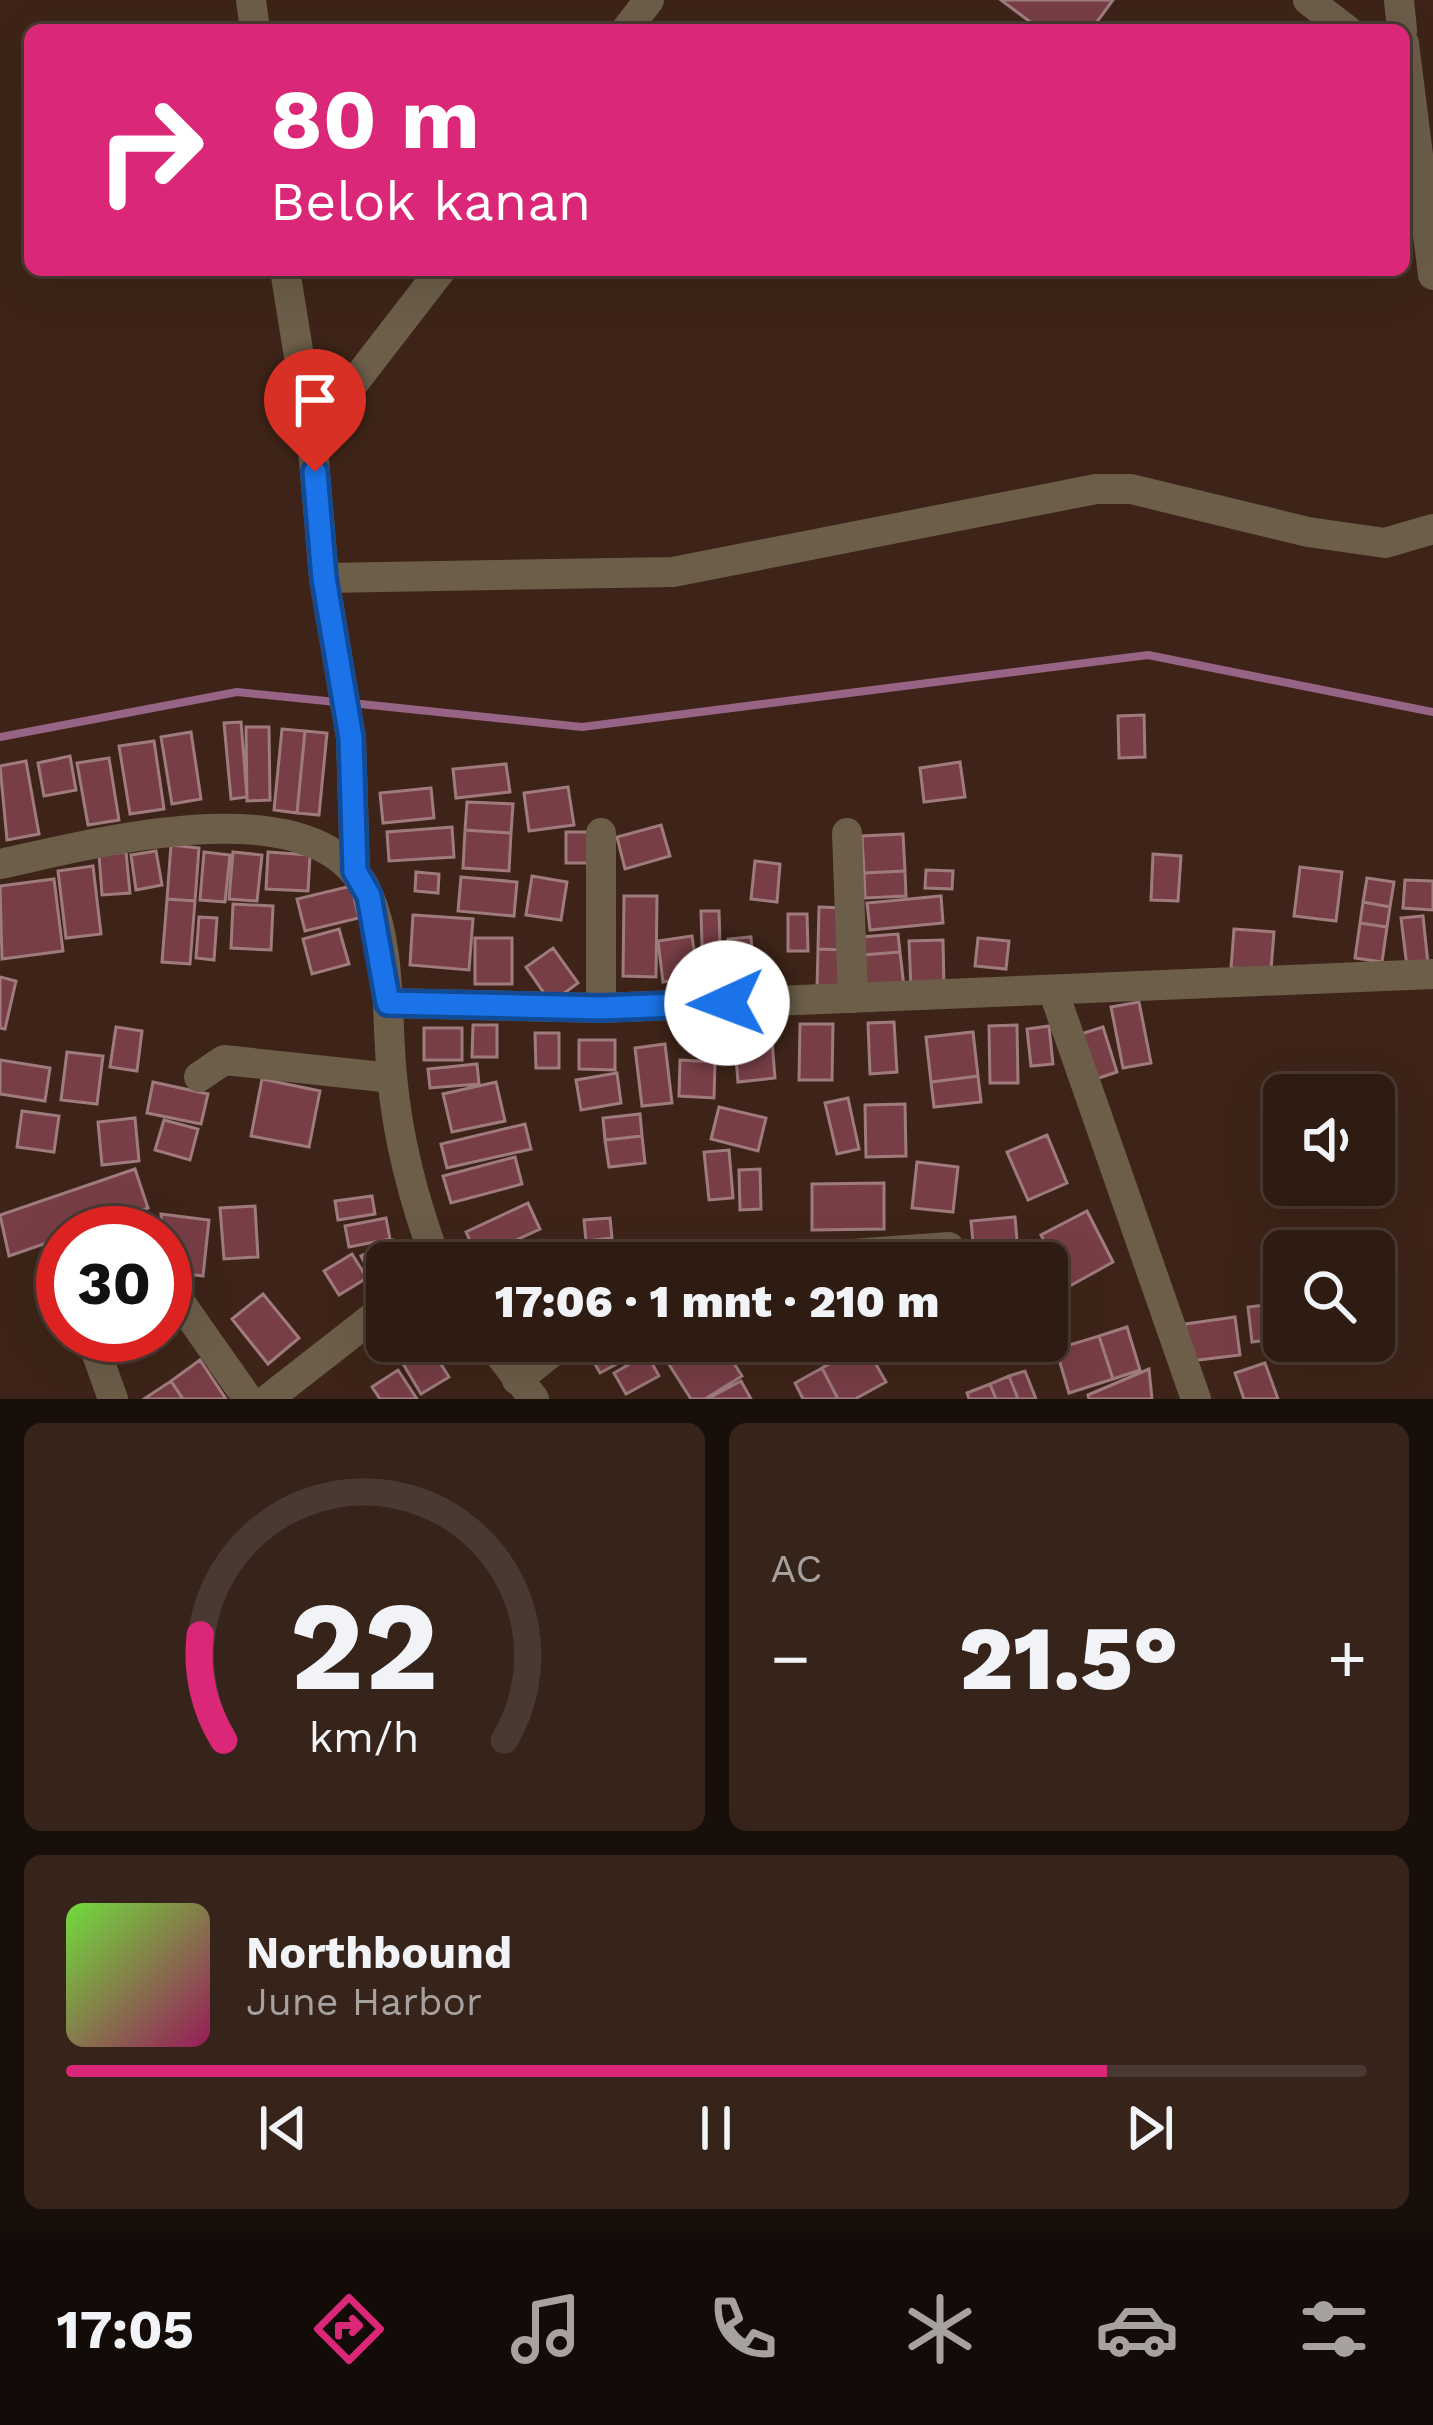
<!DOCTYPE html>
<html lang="id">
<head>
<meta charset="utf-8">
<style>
	body { margin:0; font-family:"Work Sans",sans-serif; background:#36241b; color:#f1f3f6; height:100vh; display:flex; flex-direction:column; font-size:45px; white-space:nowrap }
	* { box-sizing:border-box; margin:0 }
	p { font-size:39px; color:#a7a19f }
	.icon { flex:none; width:66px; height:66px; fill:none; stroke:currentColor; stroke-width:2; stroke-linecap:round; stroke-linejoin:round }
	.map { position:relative; height:1399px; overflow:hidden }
	.side { display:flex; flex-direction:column; gap:24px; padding:24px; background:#190f0a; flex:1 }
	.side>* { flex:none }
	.guide { position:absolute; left:24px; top:24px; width:1386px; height:252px; border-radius:18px; box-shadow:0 12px 48px #0002,0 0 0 3px #493932; background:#db2777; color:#fff; overflow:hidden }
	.controls { position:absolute; left:1263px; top:1074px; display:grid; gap:24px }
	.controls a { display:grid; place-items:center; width:132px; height:132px; border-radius:18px; background:#2e1b12; box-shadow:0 12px 48px #0002,0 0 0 3px #493932; font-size:60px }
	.speed { position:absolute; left:36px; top:1206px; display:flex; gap:24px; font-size:60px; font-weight:700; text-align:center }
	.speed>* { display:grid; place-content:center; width:156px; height:156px; border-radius:50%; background:#2e1b12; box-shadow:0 12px 48px #0002,0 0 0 3px #493932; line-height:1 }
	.speed .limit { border:18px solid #d22; background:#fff; color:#111 }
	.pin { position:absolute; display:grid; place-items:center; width:102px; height:102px; color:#fff; margin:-123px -51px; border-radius:50% 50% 50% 0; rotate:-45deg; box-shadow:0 0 12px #0007 }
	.pin .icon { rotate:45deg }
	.me { position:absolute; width:132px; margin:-66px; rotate:268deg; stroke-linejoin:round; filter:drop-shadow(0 0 9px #0008) }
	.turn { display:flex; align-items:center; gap:42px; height:252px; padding:0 48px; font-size:54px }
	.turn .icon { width:156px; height:156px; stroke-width:2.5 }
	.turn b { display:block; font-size:84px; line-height:102px }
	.big { font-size:90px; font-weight:800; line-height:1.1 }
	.side .tile { flex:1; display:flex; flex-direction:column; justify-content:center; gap:18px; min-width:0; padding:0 42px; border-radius:18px; background:#36241b }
	.side .dial { align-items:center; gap:0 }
	.dial svg { height:312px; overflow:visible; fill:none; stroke:#493932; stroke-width:7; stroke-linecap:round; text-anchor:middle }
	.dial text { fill:#f1f3f6; stroke:none }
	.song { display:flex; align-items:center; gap:36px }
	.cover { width:144px; height:144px; border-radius:18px; background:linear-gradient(135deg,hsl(100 70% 55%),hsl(330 70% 35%)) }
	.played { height:12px; border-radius:6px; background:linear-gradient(90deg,#db2777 80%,#493932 80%) }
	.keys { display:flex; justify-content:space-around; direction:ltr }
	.heat { display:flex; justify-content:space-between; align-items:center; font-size:66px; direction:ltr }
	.side .tiles { flex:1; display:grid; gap:24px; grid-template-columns:1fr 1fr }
	.tile:last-child { grid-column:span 2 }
	.trip { position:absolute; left:366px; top:1242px; width:702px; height:120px; border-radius:18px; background:#2e1b12; box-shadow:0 12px 48px #0002,0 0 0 3px #493932; font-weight:800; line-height:120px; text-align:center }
	.tab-bar { display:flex; height:192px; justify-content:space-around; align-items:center; background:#120b07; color:#a7a19f }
	.tab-bar .icon { width:84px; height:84px }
	.tab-bar .selected { color:#db2777 }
	.tab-bar b { font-size:54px; color:#f1f3f6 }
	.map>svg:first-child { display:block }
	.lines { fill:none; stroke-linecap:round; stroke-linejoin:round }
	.stream { stroke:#986486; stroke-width:8 }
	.building { fill:#783e46; stroke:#9f7b7e; stroke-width:3 }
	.street { stroke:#6c5e49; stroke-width:30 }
	.route-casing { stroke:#114b97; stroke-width:30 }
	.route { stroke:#1a73e8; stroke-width:21 }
</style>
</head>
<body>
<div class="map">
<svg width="1433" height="1399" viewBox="0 0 1433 1399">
	<rect width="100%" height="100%" fill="#3e2418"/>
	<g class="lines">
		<path class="stream" d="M351 703 582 727 1148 655 1433 712
			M0 737 237 692 336 702"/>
	</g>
	<path class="building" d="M1001 0H1113L1091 30H1041Z
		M1144 715 1145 757 1119 758 1118 716Z
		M241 722 247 797 231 799 224 723Z
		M246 727H269L270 800 247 801Z
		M282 729 305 731 297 813 274 810Z
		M305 731 327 733 319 815 297 813Z
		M191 732 201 799 172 804 161 737Z
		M154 741 164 809 130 814 119 746Z
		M70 756 76 790 44 796 38 763Z
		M109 758 119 820 88 825 77 763Z
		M26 761 39 834 7 840 0 766Z
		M960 762 965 797 924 802 920 768Z
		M506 764 510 792 456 798 453 769Z
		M568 787 574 825 529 831 524 793Z
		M431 788 434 818 383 823 380 793Z
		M467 802 513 804 511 833 465 830Z
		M661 825 670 856 625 869 617 837Z
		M452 827 454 857 389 861 387 832Z
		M465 830 511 833 509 871 463 868Z
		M566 832H593V863H566Z
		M903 834 905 871 864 873 862 836Z
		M171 845 199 848 195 901 167 899Z
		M156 851 162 885 136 890 131 855Z
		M126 852 130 893 102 895 99 855Z
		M204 852 230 855 225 902 200 900Z
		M233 852 262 855 257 901 229 899Z
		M268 852 310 855 308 891 266 889Z
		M1153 854 1181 856 1178 901 1151 900Z
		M755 861 780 864 777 902 751 899Z
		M93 866 101 934 66 938 58 871Z
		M1300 867 1342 872 1336 921 1294 916Z
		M926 870 953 871 952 889 925 888Z
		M905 871 906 896 865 898 864 873Z
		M416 872 439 874 438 893 415 891Z
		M532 876 567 882 561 920 526 915Z
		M461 877 517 882 514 916 458 911Z
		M1367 878 1394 882 1390 907 1363 902Z
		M54 879 63 951 2 959 0 886Z
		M1405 880 1433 881V910L1403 908Z
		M351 886 359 918 305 931 297 899Z
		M624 896H657L656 977 623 976Z
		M941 896 943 923 870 930 867 903Z
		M167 899 195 901 190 964 162 962Z
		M1363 902 1390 907 1387 927 1360 923Z
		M233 904 273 906 271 950 231 948Z
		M819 907 846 908V950L818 949Z
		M701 911H719L721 979 703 980Z
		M788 914H807L808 951H788Z
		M413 915 473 919 469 970 410 965Z
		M1423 916 1428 964 1407 967 1401 918Z
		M199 917 217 918 214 960 196 958Z
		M1360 923 1387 927 1382 962 1355 958Z
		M339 929 349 964 312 974 303 939Z
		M1234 929 1274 932 1271 970 1231 968Z
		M898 934 900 952 862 955 861 937Z
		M692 936 698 977 663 982 658 941Z
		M751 937 754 975 730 977 728 939Z
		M475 938H512V984H475Z
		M978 938 1009 941 1006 969 975 966Z
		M943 940 944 988 911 989 909 941Z
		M553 948 578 983 551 1003 526 967Z
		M818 949 846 950 845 988H817Z
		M900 952 904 987 866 991 862 955Z
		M0 977 16 981 5 1029 0 1028Z
		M1139 1002 1151 1063 1123 1068 1111 1007Z
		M894 1022 897 1072 870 1074 868 1023Z
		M800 1024H833L832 1080H799Z
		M473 1025H497V1057H472Z
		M1017 1025 1018 1083H990L989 1026Z
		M1049 1026 1053 1064 1031 1066 1027 1029Z
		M116 1027 142 1031 137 1071 110 1067Z
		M1103 1027 1117 1072 1096 1079 1081 1034Z
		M424 1028H462V1060H424Z
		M771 1029 775 1078 738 1082 734 1032Z
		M973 1032 978 1076 931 1082 926 1037Z
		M535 1033H559V1068H536Z
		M579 1040H615V1070L579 1069Z
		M665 1044 672 1103 642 1106 635 1048Z
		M67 1052 103 1056 97 1104 61 1100Z
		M0 1060 50 1068 45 1101 0 1094Z
		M680 1060 715 1062 714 1098 679 1096Z
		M477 1064 479 1084 430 1088 428 1069Z
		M617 1073 621 1103 581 1110 576 1080Z
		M978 1076 981 1102 934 1107 931 1082Z
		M262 1079 320 1091 309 1147 251 1136Z
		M153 1082 208 1094 201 1124 147 1113Z
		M496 1082 505 1121 452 1132 443 1094Z
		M848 1098 859 1149 837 1154 825 1103Z
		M905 1104 906 1156 866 1157 865 1105Z
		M719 1107 766 1118 758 1151 711 1139Z
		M22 1111 59 1116 54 1152 17 1147Z
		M640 1114 642 1136 605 1140 603 1118Z
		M135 1118 139 1161 102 1165 98 1122Z
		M164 1120 198 1129 190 1160 155 1150Z
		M525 1124 531 1149 447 1168 441 1144Z
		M1047 1135 1067 1183 1028 1200 1007 1152Z
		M642 1136 645 1163 609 1167 605 1140Z
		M729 1150 733 1198 709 1200 704 1152Z
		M515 1157 522 1184 451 1203 443 1176Z
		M917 1162 958 1167 953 1212 912 1208Z
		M135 1169 148 1208 9 1256 0 1215Z
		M760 1169 761 1209 740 1210 739 1170Z
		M884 1183V1229L812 1230V1184Z
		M372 1196 375 1214 338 1220 335 1201Z
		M528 1203 540 1229 478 1258 466 1232Z
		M255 1206 258 1257 224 1259 220 1208Z
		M1087 1211 1113 1262 1068 1287 1041 1235Z
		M161 1214 209 1220 203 1276 165 1271Z
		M1015 1217 1019 1263H975L971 1221Z
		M386 1218 390 1239 349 1247 345 1226Z
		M610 1218 612 1238 586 1241 584 1220Z
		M393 1240 401 1258 370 1273 361 1256Z
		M605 1242 615 1262 613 1263H598L591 1250Z
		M352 1254 367 1278 339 1295 324 1271Z
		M263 1294 299 1338 268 1364 232 1319Z
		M1283 1303 1284 1338 1252 1342 1248 1307Z
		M1235 1317 1240 1355 1190 1361 1185 1324Z
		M1127 1327 1140 1370 1113 1379 1099 1336Z
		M1099 1336 1113 1379 1069 1393 1056 1349Z
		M610 1341H628L635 1354 600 1373 589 1353Z
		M654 1341H720L742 1376 705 1399H691Z
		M429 1345 449 1377 421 1394 402 1362Z
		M865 1345 886 1382 855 1399H838L822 1368Z
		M647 1354 659 1376 626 1394 614 1373Z
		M200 1360 226 1399H183L171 1381Z
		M1265 1363 1278 1399H1244L1235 1373Z
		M822 1368 838 1399H803L795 1383Z
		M1149 1369 1152 1399H1089L1088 1395Z
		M398 1370 417 1399H380L372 1387Z
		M1025 1371 1036 1399H1018L1009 1376Z
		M1009 1376 1018 1399H996L990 1384Z
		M171 1381 183 1399H144Z
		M741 1381 751 1399H707Z
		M990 1384 996 1399H969L967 1393Z"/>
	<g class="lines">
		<path class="street" d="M251 0 255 30
			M1308 0 1347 30
			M1399 0 1402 30
			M626 30 649 0
			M1404 43 1433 275
			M285 270 312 437 324 578 351 738 355 871
			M312 437 441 270
			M324 578 673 572 1096 489H1131L1308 532 1385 543 1433 529
			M847 833 853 998
			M0 864C91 845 318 781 368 894 392 948 386 1018 392 1076 398 1141 414 1202 437 1263
			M1053 990 1196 1399
			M388 1003 601 1008 1433 974
			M601 1008V833
			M199 1077 224 1060 392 1078
			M61 1255 63 1261
			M726 1263 949 1247
			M175 1295 248 1399
			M90 1335 113 1399
			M489 1341 534 1399
			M517 1380 566 1341
			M268 1399 387 1306"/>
	</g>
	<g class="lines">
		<defs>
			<path id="route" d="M315 472 324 578 351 738 355 871 369 896 388 1003 601 1008 727 1003"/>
		</defs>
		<use href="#route" class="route-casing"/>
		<use href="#route" class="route"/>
	</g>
</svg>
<div class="controls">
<a><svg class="icon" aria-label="sound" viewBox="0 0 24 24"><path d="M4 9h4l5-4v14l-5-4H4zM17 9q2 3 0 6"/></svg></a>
<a><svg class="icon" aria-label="search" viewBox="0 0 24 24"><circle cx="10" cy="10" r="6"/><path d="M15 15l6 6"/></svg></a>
</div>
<div class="speed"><div class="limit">30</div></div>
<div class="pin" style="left:315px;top:472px;background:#d93025"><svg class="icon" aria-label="arrive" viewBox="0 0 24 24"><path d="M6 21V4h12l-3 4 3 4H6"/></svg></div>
<svg class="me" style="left:727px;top:1003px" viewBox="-20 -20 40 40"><circle r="19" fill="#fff"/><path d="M0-13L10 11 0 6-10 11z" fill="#1a73e8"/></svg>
<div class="trip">17:06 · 1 mnt · 210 m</div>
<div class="guide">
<div class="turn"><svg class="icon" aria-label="right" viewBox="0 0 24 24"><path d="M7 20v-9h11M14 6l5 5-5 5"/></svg><div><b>80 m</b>Belok kanan</div></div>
</div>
</div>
<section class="side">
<div class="tiles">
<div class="tile dial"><svg viewBox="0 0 100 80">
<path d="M14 69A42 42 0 1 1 86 69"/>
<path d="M14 69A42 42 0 0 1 8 42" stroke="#db2777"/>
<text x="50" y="56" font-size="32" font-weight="700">22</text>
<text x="50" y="72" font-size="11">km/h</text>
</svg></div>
<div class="tile"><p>AC</p>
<div class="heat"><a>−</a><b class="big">21.5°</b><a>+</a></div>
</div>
<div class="tile">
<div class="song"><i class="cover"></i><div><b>Northbound</b><p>June Harbor</p></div></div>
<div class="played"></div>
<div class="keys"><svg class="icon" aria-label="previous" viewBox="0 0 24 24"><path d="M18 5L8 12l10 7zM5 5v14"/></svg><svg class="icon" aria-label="pause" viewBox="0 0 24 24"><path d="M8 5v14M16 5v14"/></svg><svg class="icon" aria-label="next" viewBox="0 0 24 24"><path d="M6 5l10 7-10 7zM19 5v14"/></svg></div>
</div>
</div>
</section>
<nav class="tab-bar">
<b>17:05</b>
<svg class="icon selected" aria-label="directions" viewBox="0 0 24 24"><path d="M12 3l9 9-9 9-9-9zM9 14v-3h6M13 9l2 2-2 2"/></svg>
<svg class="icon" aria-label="music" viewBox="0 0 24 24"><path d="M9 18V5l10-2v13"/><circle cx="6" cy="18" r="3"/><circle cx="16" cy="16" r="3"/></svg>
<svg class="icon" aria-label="phone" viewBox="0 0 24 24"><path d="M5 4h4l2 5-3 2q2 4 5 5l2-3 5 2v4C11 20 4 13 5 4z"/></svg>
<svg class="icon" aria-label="climate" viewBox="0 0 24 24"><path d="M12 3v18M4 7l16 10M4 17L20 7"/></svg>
<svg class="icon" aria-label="car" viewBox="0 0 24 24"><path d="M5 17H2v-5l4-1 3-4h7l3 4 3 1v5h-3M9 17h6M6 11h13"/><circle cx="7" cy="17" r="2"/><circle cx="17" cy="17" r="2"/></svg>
<svg class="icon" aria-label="filters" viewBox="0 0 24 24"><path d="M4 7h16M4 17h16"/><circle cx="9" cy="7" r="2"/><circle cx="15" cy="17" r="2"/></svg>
</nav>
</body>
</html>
